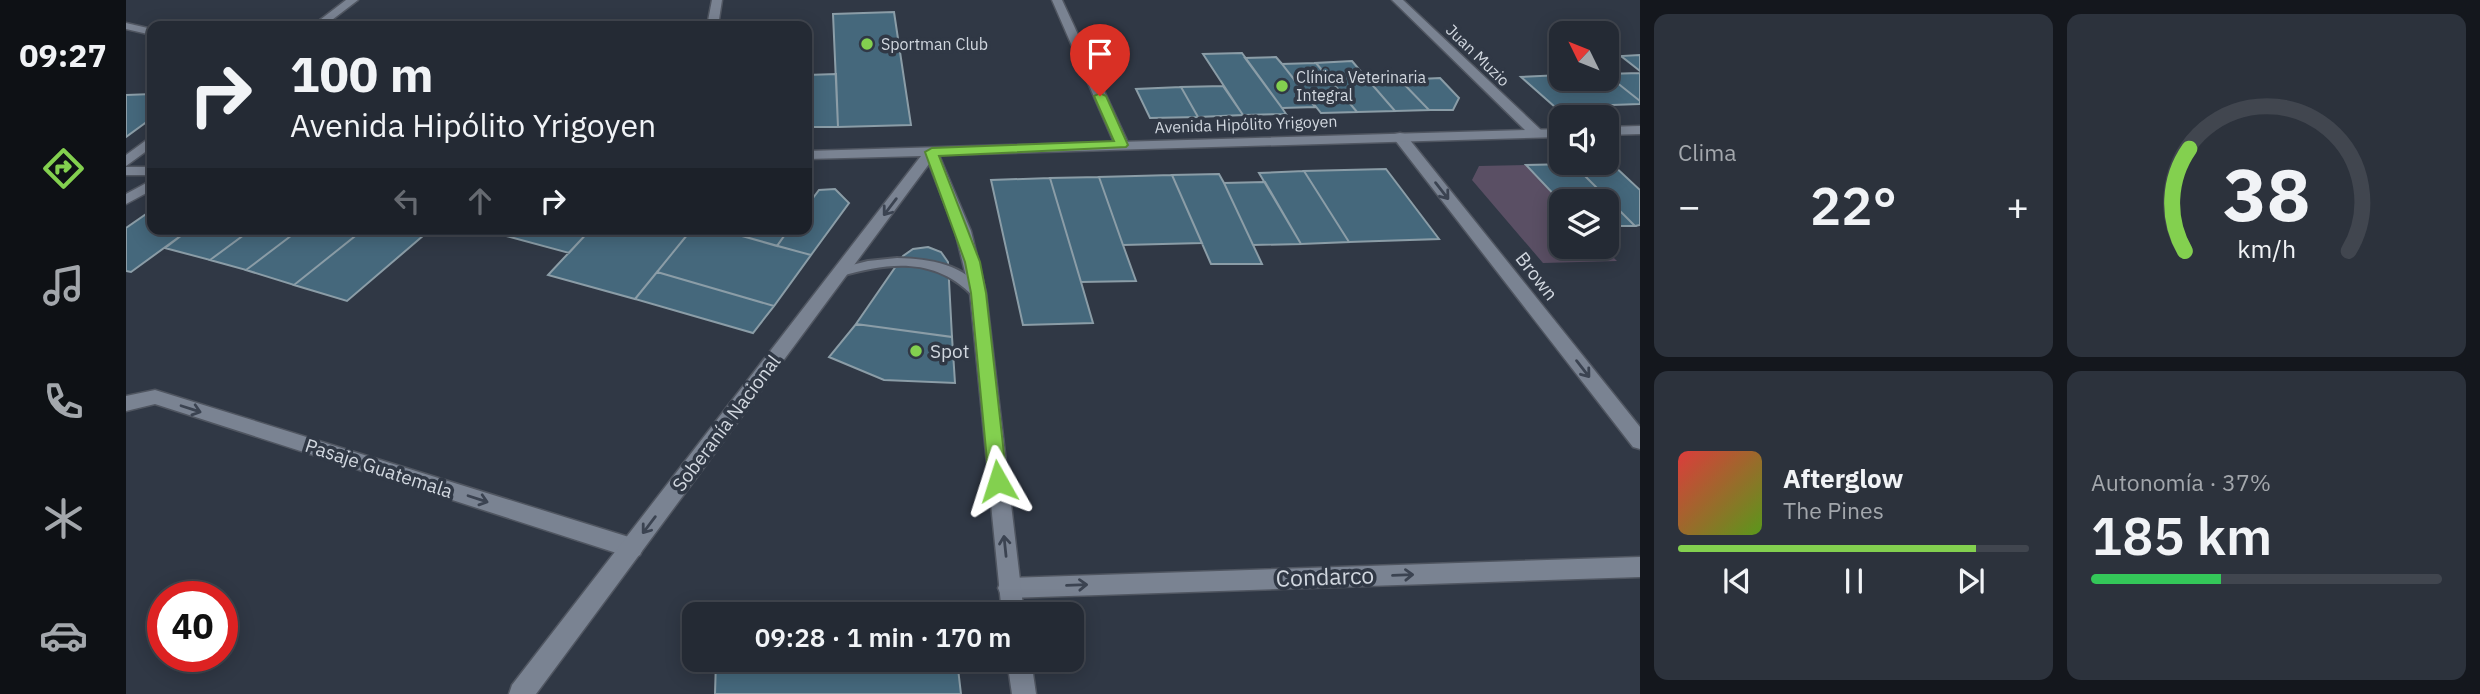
<!DOCTYPE html>
<html lang="es">
<head>
<meta charset="utf-8">
<style>
	body { margin:0; font-family:"IBM Plex Sans",sans-serif; background:#2c323c; color:#f1f3f6; height:100vh; display:flex; flex-direction:column; font-size:26px; white-space:nowrap }
	* { box-sizing:border-box; margin:0 }
	p { font-size:23px; color:#a3a7ac }
	.icon { flex:none; width:38px; height:38px; fill:none; stroke:currentColor; stroke-width:2; stroke-linecap:round; stroke-linejoin:round }
	.map { position:relative; flex:1; overflow:hidden }
	.details { display:flex; flex-direction:column; gap:14px; padding:14px; background:#14171d; width:840px }
	.details>* { flex:none }
	.guide { position:absolute; left:21px; top:21px; width:665px; height:214px; border-radius:14px; box-shadow:0 4px 18px #0003,0 0 0 2px #41464f; background:#242a34; color:#f1f3f6; overflow:hidden }
	.needle { width:46px; rotate:313deg }
	.controls { position:absolute; left:1423px; top:21px; display:grid; gap:14px }
	.controls a { display:grid; place-items:center; width:70px; height:70px; border-radius:14px; background:#242a34; box-shadow:0 4px 18px #0003,0 0 0 2px #41464f; font-size:35px }
	.speed { position:absolute; left:21px; top:581px; display:flex; gap:14px; font-size:35px; font-weight:700; text-align:center }
	.speed>* { display:grid; place-content:center; width:91px; height:91px; border-radius:50%; background:#242a34; box-shadow:0 4px 18px #0003,0 0 0 2px #41464f; line-height:1 }
	.speed .limit { border:10px solid #d22; background:#fff; color:#111 }
	.pin { position:absolute; display:grid; place-items:center; width:60px; height:60px; color:#fff; margin:-72px -30px; border-radius:50% 50% 50% 0; rotate:-45deg; box-shadow:0 0 7px #0007 }
	.pin .icon { rotate:45deg }
	.me { position:absolute; width:77px; margin:-38px; rotate:354deg; stroke-linejoin:round; filter:drop-shadow(0 0 5px #0008) }
	.turn { display:flex; align-items:center; gap:24px; height:147px; padding:0 28px; font-size:32px }
	.turn .icon { width:91px; height:91px; stroke-width:2.5 }
	.turn b { display:block; font-size:49px; line-height:60px }
	.lanes { display:flex; align-items:center; height:66px; padding:0 28px; background:#0003; justify-content:center; gap:35px; direction:ltr }
	.lanes .off { opacity:.35 }
	.big { font-size:52px; font-weight:600; line-height:1.1 }
	.details .tile { flex:1; display:flex; flex-direction:column; justify-content:center; gap:10px; min-width:0; padding:0 24px; border-radius:14px; background:#2c323c }
	.details .dial { align-items:center; gap:0 }
	.dial svg { height:182px; overflow:visible; fill:none; stroke:#41464f; stroke-width:7; stroke-linecap:round; text-anchor:middle }
	.dial text { fill:#f1f3f6; stroke:none }
	.song { display:flex; align-items:center; gap:21px }
	.cover { width:84px; height:84px; border-radius:10px; background:linear-gradient(135deg,hsl(0 70% 55%),hsl(90 70% 35%)) }
	.played { height:7px; border-radius:4px; background:linear-gradient(90deg,#83d04f 85%,#41464f 85%) }
	.keys { display:flex; justify-content:space-around; direction:ltr }
	.heat { display:flex; justify-content:space-between; align-items:center; font-size:38px; direction:ltr }
	.charge { height:10px; border-radius:5px; background:linear-gradient(90deg,#34c759 37%,#41464f 0) }
	.details .tiles { flex:1; display:grid; gap:14px; grid-template-columns:repeat(2,1fr) }
	.trip { position:absolute; left:556px; top:602px; width:402px; height:70px; border-radius:14px; background:#242a34; box-shadow:0 4px 18px #0003,0 0 0 2px #41464f; font-weight:600; line-height:70px; text-align:center }
	main { display:flex; flex:1; min-height:0 }
	.dock { display:flex; flex-direction:column; width:126px; justify-content:space-around; align-items:center; background:#0e1115; color:#a3a7ac }
	.dock .icon { width:49px; height:49px }
	.dock .current { color:#83d04f }
	.dock b { font-size:32px; color:#f1f3f6 }
	.map>svg:first-child { display:block }
	.green { fill:#5a4f64 }
	.building { fill:#45687c; stroke:#8b9da7; stroke-width:2 }
	.lines { fill:none; stroke-linecap:round; stroke-linejoin:round }
	.lane-casing { stroke:#505661; stroke-width:4 }
	.street-casing { stroke:#505661; stroke-width:3 }
	.secondary-casing { stroke:#505661; stroke-width:3 }
	.lane { fill:#7a8392; fill-rule:evenodd }
	.street { fill:#7a8392; fill-rule:evenodd }
	.secondary { fill:#7a8392; fill-rule:evenodd }
	.oneway { stroke:#3b4351 }
	.route { fill:#83d04f; stroke:#558733; stroke-width:2 }
	.poi-dot { fill:#83d04f; stroke:#303845; stroke-width:2.5 }
	.labels { text-anchor:middle; stroke-width:7; stroke-linejoin:round; paint-order:stroke }
	.far-poi-label { font-size:16px; fill:#d1d7df; stroke:#303845; text-anchor:start }
	.far-street-label { font-size:16px; fill:#d1d7df; stroke:#303845 }
	.street-label { font-size:19px; fill:#d1d7df; stroke:#303845 }
	.poi-label { font-size:19px; fill:#d1d7df; stroke:#303845; text-anchor:start }
	.near-street-label { font-size:23px; fill:#d1d7df; stroke:#303845 }
</style>
</head>
<body>
<main>
<nav class="dock">
<b>09:27</b>
<svg class="icon current" aria-label="directions" viewBox="0 0 24 24"><path d="M12 3l9 9-9 9-9-9zM9 14v-3h6M13 9l2 2-2 2"/></svg>
<svg class="icon" aria-label="music" viewBox="0 0 24 24"><path d="M9 18V5l10-2v13"/><circle cx="6" cy="18" r="3"/><circle cx="16" cy="16" r="3"/></svg>
<svg class="icon" aria-label="phone" viewBox="0 0 24 24"><path d="M5 4h4l2 5-3 2q2 4 5 5l2-3 5 2v4C11 20 4 13 5 4z"/></svg>
<svg class="icon" aria-label="climate" viewBox="0 0 24 24"><path d="M12 3v18M4 7l16 10M4 17L20 7"/></svg>
<svg class="icon" aria-label="car" viewBox="0 0 24 24"><path d="M5 17H2v-5l4-1 3-4h7l3 4 3 1v5h-3M9 17h6M6 11h13"/><circle cx="7" cy="17" r="2"/><circle cx="17" cy="17" r="2"/></svg>
</nav>
<div class="map">
<svg width="1514" height="694" viewBox="0 0 1514 694">
	<rect width="100%" height="100%" fill="#303845"/>
	<path class="green" d="M1400 165 1435 202V247H1477L1491 261 1417 263 1346 180 1353 166Z"/>
	<path class="building" d="M768 12 785 125 712 127 707 14Z
		M1116 53 1156 108 1160 114 1117 115 1077 54Z
		M1514 55V71L1495 56Z
		M1150 57 1156 64 1189 107 1156 108 1119 58Z
		M1226 61 1243 81 1269 111 1231 112 1190 63Z
		M1190 63 1231 112 1195 113 1156 64Z
		M1514 73V101L1480 74Z
		M710 74 712 127H681V75Z
		M1480 74 1514 101V104L1429 107 1395 77 1435 75V79H1480Z
		M1314 78 1333 98 1327 110H1303L1274 80Z
		M1274 80 1303 110 1269 111 1243 81Z
		M1097 86 1117 115 1072 117 1055 87Z
		M1055 87 1072 117 1024 118 1010 89Z
		M26 94V118L0 137V95Z
		M1485 163 1514 190V225L1509 226 1447 164Z
		M1447 164 1509 226H1480V201L1435 202 1400 165Z
		M1260 169 1313 239 1223 242 1178 171Z
		M1178 171 1223 242 1175 244 1133 173Z
		M1093 174 1098 183 1136 264H1085L1046 175Z
		M1046 175 1076 243 997 245 973 177Z
		M973 177 997 245 1010 281 955 282 924 178Z
		M924 178 955 282 967 323 897 325 865 180Z
		M1139 182 1175 244 1127 245 1098 183Z
		M709 189 723 203 685 255 651 246 663 229H681V206L693 190Z
		M26 210V229H64L5 272 0 271V228Z
		M64 229H126L84 260 39 248Z
		M126 229H174L120 270 84 260Z
		M174 229H238L168 285 120 270Z
		M238 229H305L221 301 168 285Z
		M353 229H392L384 237Z
		M392 229H465L443 253 384 237Z
		M465 229H566L509 299 422 275Z
		M566 229H591L685 255 648 306 531 272Z
		M591 229H663L651 246Z
		M802 247 815 252 822 262 826 337 730 324 777 256 787 249Z
		M531 272 648 306 627 333 509 299Z
		M730 324 826 337 829 383 758 380 703 357Z
		M823 603 825 614H592V610Z
		M590 660H831L835 694H589Z"/>
	<g class="lines">
		<defs>
			<path id="lane" d="M771 258C805 259 838 264 859 293L857 296H847C809 257 764 262 715 276L709 272 710 269 742 261Z"/>
			<path id="street" d="M220 0H232L198 26H186Z
				M586 0H596L592 26H581Z
				M926 0H936L1003 145 1001 148H991L989 145Z
				M1266 0H1277L1415 130V136H1405Z
				M0 23 26 29V35L0 29Z
				M1274 133 1279 134 1514 427V449L1507 447 1269 140V134Z
				M26 136V147L0 166V155Z
				M26 180V190L0 204V194Z
				M29 390 506 538 514 541 517 548 514 555 506 558 29 404 0 411V396Z
				M1514 557V577L883 598 875 595 872 588 875 581 883 578Z"/>
			<path id="secondary" d="M1514 126V134L1480 135V127Z
				M1435 129V137L813 155 845 231 860 293 898 614H876L844 293 829 231 803 164 410 694H383L386 685 795 156 681 159V151Z
				M0 167H26V175H0Z
				M881 660H905L910 694H886Z"/>
		</defs>
		<use href="#lane" class="lane-casing"/>
		<use href="#street" class="street-casing"/>
		<use href="#secondary" class="secondary-casing"/>
		<use href="#lane" class="lane"/>
		<use href="#street" class="street"/>
		<use href="#secondary" class="secondary"/>
	</g>
	<defs><path id="oneway-shaft" d="M-6 0H5M1.5-3L5.5 0L1.5 3" fill="none" stroke-width="1.6" stroke-linecap="round" stroke-linejoin="round" transform="scale(1.75)"/></defs>
	<g class="oneway">
		<use href="#oneway-shaft" transform="translate(1316 191) rotate(52)"/>
		<use href="#oneway-shaft" transform="translate(764 207) rotate(127)"/>
		<use href="#oneway-shaft" transform="translate(1457 369) rotate(52)"/>
		<use href="#oneway-shaft" transform="translate(65 409) rotate(18)"/>
		<use href="#oneway-shaft" transform="translate(352 499) rotate(18)"/>
		<use href="#oneway-shaft" transform="translate(523 525) rotate(127)"/>
		<use href="#oneway-shaft" transform="translate(879 546) rotate(-96)"/>
		<use href="#oneway-shaft" transform="translate(1277 575) rotate(-2)"/>
		<use href="#oneway-shaft" transform="translate(951 585) rotate(-2)"/>
	</g>
	<path class="route" d="M974 93 980 96 1002 145 1000 147 813 156 854 262 860 293 881 481 878 486 872 488 865 486 863 481 845 293 839 262 799 152 806 148 988 141 968 96Z"/>
	<g class="poi-dot">
		<circle cx="741" cy="44" r="7"/>
		<circle cx="1156" cy="86" r="7"/>
		<circle cx="790" cy="351" r="7"/>
	</g>
	<g class="labels">
		<g class="far-poi-label">
			<text x="755" y="50">Sportman Club</text>
			<text x="1170" y="83">Clínica Veterinaria<tspan x="1170" dy="18">Integral</tspan></text>
		</g>
		<g class="far-street-label">
			<text transform="translate(1352 55) rotate(44)" y="6">Juan Muzio</text>
			<text transform="translate(1120 124) rotate(-2)" y="6">Avenida Hipólito Yrigoyen</text>
		</g>
		<g class="street-label">
			<text transform="translate(1411 276) rotate(52)" y="7">Brown</text>
			<text transform="translate(600 423) rotate(-53)" y="7">Soberanía Nacional</text>
			<text transform="translate(253 468) rotate(18)" y="7">Pasaje Guatemala</text>
		</g>
		<g class="poi-label">
			<text x="804" y="358">Spot</text>
		</g>
		<g class="near-street-label">
			<text transform="translate(1199 577) rotate(-2)" y="8">Condarco</text>
		</g>
	</g>
</svg>
<div class="controls">
<a><svg class="needle" viewBox="-14 -14 28 28"><path d="M0-13l5 13h-10z" fill="#e53935"/><path d="M0 13l5-13h-10z" fill="#a3a7ac"/></svg></a>
<a><svg class="icon" aria-label="sound" viewBox="0 0 24 24"><path d="M4 9h4l5-4v14l-5-4H4zM17 9q2 3 0 6"/></svg></a>
<a><svg class="icon" aria-label="layers" viewBox="0 0 24 24"><path d="M12 4l9 5-9 5-9-5zM3 14l9 5 9-5"/></svg></a>
</div>
<div class="speed"><div class="limit">40</div></div>
<div class="pin" style="left:974px;top:96px;background:#d93025"><svg class="icon" aria-label="arrive" viewBox="0 0 24 24"><path d="M6 21V4h12l-3 4 3 4H6"/></svg></div>
<svg class="me" style="left:872px;top:481px" viewBox="-20 -20 40 40"><path d="M0-17L14 15 0 8-14 15z" fill="#83d04f" stroke="#fff" stroke-width="4"/></svg>
<div class="trip">09:28 · 1 min · 170 m</div>
<div class="guide">
<div class="turn"><svg class="icon" aria-label="right" viewBox="0 0 24 24"><path d="M7 20v-9h11M14 6l5 5-5 5"/></svg><div><b>100 m</b>Avenida Hipólito Yrigoyen</div></div>
<div class="lanes"><svg class="icon off" aria-label="left" viewBox="0 0 24 24"><path d="M17 20v-9H6M10 6l-5 5 5 5"/></svg><svg class="icon off" aria-label="ahead" viewBox="0 0 24 24"><path d="M12 20V5M6 11l6-6 6 6"/></svg><svg class="icon" aria-label="right" viewBox="0 0 24 24"><path d="M7 20v-9h11M14 6l5 5-5 5"/></svg></div>
</div>
</div>
<section class="details">
<div class="tiles">
<div class="tile"><p>Clima</p>
<div class="heat"><a>−</a><b class="big">22°</b><a>+</a></div>
</div>
<div class="tile dial"><svg viewBox="0 0 100 80">
<path d="M14 69A42 42 0 1 1 86 69"/>
<path d="M14 69A42 42 0 0 1 16 24" stroke="#83d04f"/>
<text x="50" y="56" font-size="32" font-weight="700">38</text>
<text x="50" y="72" font-size="11">km/h</text>
</svg></div>
<div class="tile">
<div class="song"><i class="cover"></i><div><b>Afterglow</b><p>The Pines</p></div></div>
<div class="played"></div>
<div class="keys"><svg class="icon" aria-label="previous" viewBox="0 0 24 24"><path d="M18 5L8 12l10 7zM5 5v14"/></svg><svg class="icon" aria-label="pause" viewBox="0 0 24 24"><path d="M8 5v14M16 5v14"/></svg><svg class="icon" aria-label="next" viewBox="0 0 24 24"><path d="M6 5l10 7-10 7zM19 5v14"/></svg></div>
</div>
<div class="tile"><p>Autonomía · 37%</p><b class="big">185 km</b><div class="charge"></div></div>
</div>
</section>
</main>
</body>
</html>
